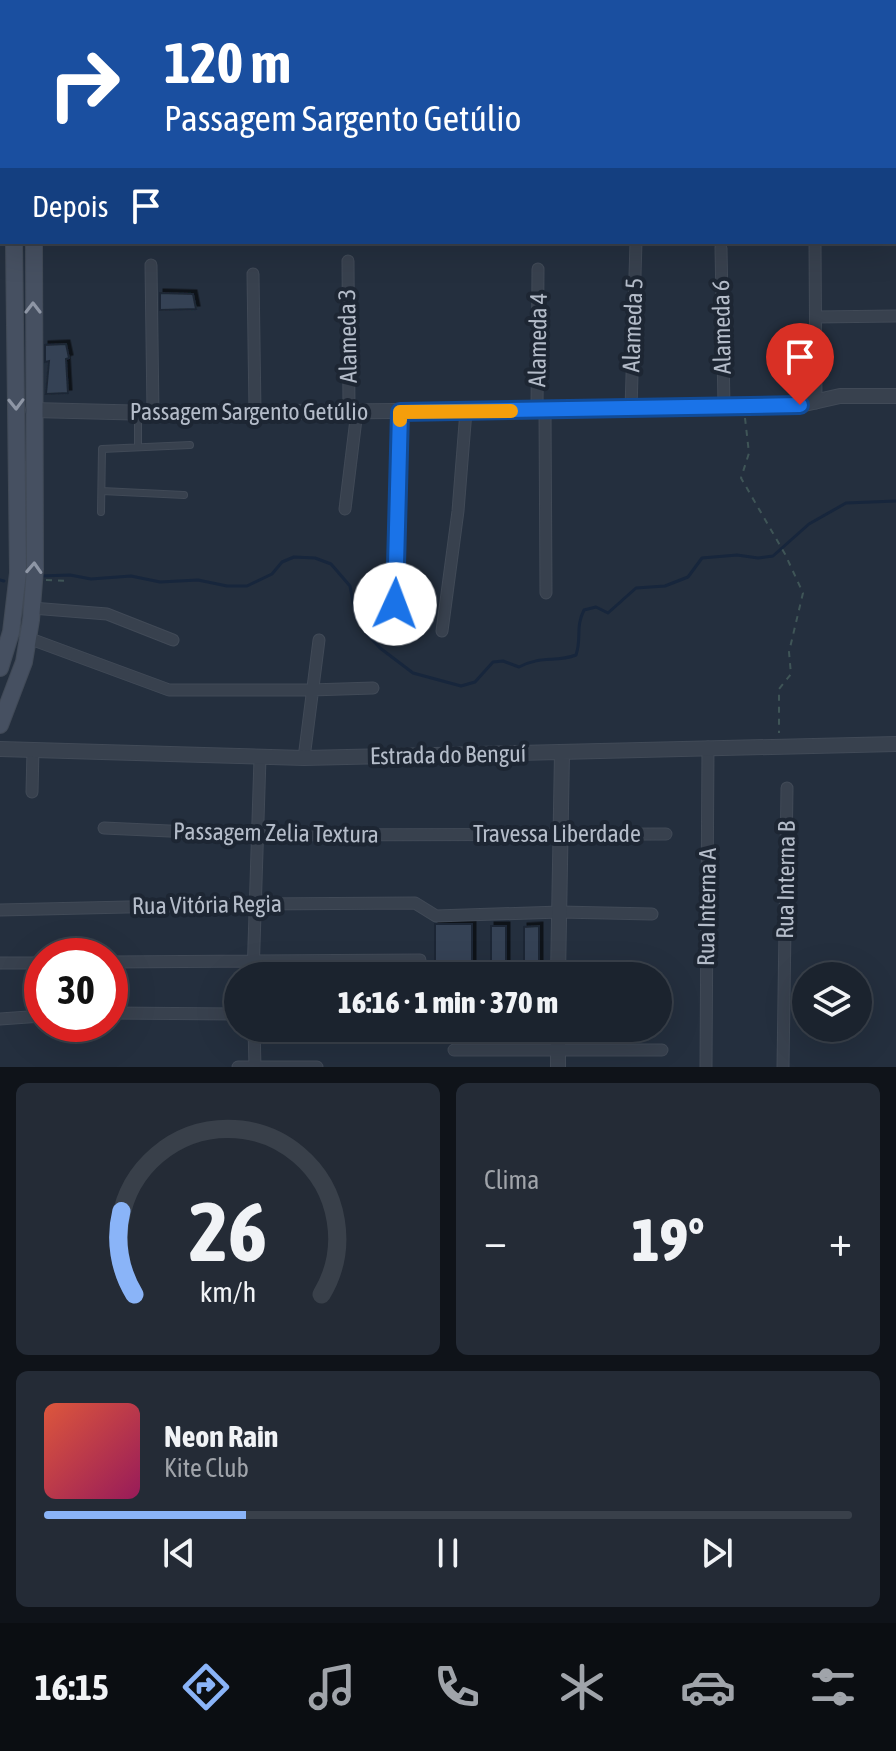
<!DOCTYPE html>
<html lang="pt">
<head>
<meta charset="utf-8">
<style>
	body { margin:0; font-family:"Asap Condensed",sans-serif; background:#242b36; color:#f1f3f6; height:100vh; display:flex; flex-direction:column; font-size:30px; white-space:nowrap }
	* { box-sizing:border-box; margin:0 }
	p { font-size:26px; color:#a0a4aa }
	.icon { flex:none; width:44px; height:44px; fill:none; stroke:currentColor; stroke-width:2; stroke-linecap:round; stroke-linejoin:round }
	.map { position:relative; height:1067px; overflow:hidden }
	.panel { display:flex; flex-direction:column; gap:16px; padding:16px; background:#0f1319; flex:1 }
	.panel>* { flex:none }
	.top-card { position:absolute; left:0px; top:0px; width:896px; height:244px; box-shadow:0 8px 32px #0002,0 0 0 2px #39404a; background:#1a4fa0; color:#fff; overflow:hidden }
	.fabs { position:absolute; left:792px; top:962px; display:grid; gap:16px }
	.fabs a { display:grid; place-items:center; width:80px; height:80px; border-radius:50%; background:#1b232e; box-shadow:0 8px 32px #0002,0 0 0 2px #39404a; font-size:40px }
	.speed { position:absolute; left:24px; top:938px; display:flex; gap:16px; font-size:40px; font-weight:700; text-align:center }
	.speed>* { display:grid; place-content:center; width:104px; height:104px; border-radius:50%; background:#1b232e; box-shadow:0 8px 32px #0002,0 0 0 2px #39404a; line-height:1 }
	.speed .limit { border:12px solid #d22; background:#fff; color:#111 }
	.pin { position:absolute; display:grid; place-items:center; width:68px; height:68px; color:#fff; margin:-82px -34px; border-radius:50% 50% 50% 0; rotate:-45deg; box-shadow:0 0 8px #0007 }
	.pin .icon { rotate:45deg }
	.me { position:absolute; width:88px; margin:-44px; rotate:2deg; stroke-linejoin:round; filter:drop-shadow(0 0 6px #0008) }
	.turn { display:flex; align-items:center; gap:28px; height:168px; padding:0 32px; font-size:36px }
	.turn .icon { width:104px; height:104px; stroke-width:2.5 }
	.turn b { display:block; font-size:56px; line-height:68px }
	.then { display:flex; align-items:center; height:76px; padding:0 32px; background:#0003; gap:16px; font-size:30px }
	.big { font-size:60px; font-weight:800; line-height:1.1 }
	.panel .widget { flex:1; display:flex; flex-direction:column; justify-content:center; gap:12px; min-width:0; padding:0 28px; border-radius:12px; background:#242b36 }
	.panel .dial { align-items:center; gap:0 }
	.dial svg { height:208px; overflow:visible; fill:none; stroke:#39404a; stroke-width:7; stroke-linecap:round; text-anchor:middle }
	.dial text { fill:#f1f3f6; stroke:none }
	.song { display:flex; align-items:center; gap:24px }
	.cover { width:96px; height:96px; border-radius:12px; background:linear-gradient(135deg,hsl(10 70% 55%),hsl(330 70% 35%)) }
	.played { height:8px; border-radius:4px; background:linear-gradient(90deg,#8ab4f8 25%,#39404a 25%) }
	.keys { display:flex; justify-content:space-around; direction:ltr }
	.heat { display:flex; justify-content:space-between; align-items:center; font-size:44px; direction:ltr }
	.panel .tiles { flex:1; display:grid; gap:16px; grid-template-columns:1fr 1fr }
	.widget:last-child { grid-column:span 2 }
	.trip { position:absolute; left:224px; top:962px; width:448px; height:80px; border-radius:40px; background:#1b232e; box-shadow:0 8px 32px #0002,0 0 0 2px #39404a; font-weight:800; line-height:80px; text-align:center }
	.tab-bar { display:flex; height:128px; justify-content:space-around; align-items:center; background:#0b0e12; color:#a0a4aa }
	.tab-bar .icon { width:56px; height:56px }
	.tab-bar .current { color:#8ab4f8 }
	.tab-bar b { font-size:36px; color:#f1f3f6 }
	.map>svg:first-child { display:block }
	.lines { fill:none; stroke-linecap:round; stroke-linejoin:round }
	.stream { stroke:#17263c; stroke-width:3 }
	.building { fill:#364354; stroke:#1f2835; stroke-width:2; filter:url(#shadow) }
	.service-casing { stroke:#414a57; stroke-width:8 }
	.minor-casing { stroke:#414a57; stroke-width:13 }
	.tertiary-casing { stroke:#414a57; stroke-width:16 }
	.secondary-casing { stroke:#414a57; stroke-width:18 }
	.path { stroke:#3f5557; stroke-width:2; stroke-dasharray:6 6; stroke-linecap:butt }
	.service { stroke:#38414e; stroke-width:6 }
	.minor { stroke:#38414e; stroke-width:11 }
	.tertiary { stroke:#38414e; stroke-width:14 }
	.secondary { stroke:#465061; stroke-width:16 }
	.oneway { stroke:#8e96a5 }
	.route-casing { stroke:#114b97; stroke-width:20 }
	.route { stroke:#1a73e8; stroke-width:14 }
	.slow { stroke:#f59e0b; stroke-width:14 }
	.labels { text-anchor:middle; stroke-width:8; stroke-linejoin:round; paint-order:stroke }
	.street-label { font-size:24px; fill:#b4bcc9; stroke:#1d2633 }
</style>
</head>
<body>
<div class="map">
<svg width="896" height="1067" viewBox="0 0 896 1067">
	<defs>
		<filter id="shadow"><feDropShadow dx="3.5" dy="-3.5" stdDeviation="0" flood-color="#0009"/></filter>
	</defs>
	<rect width="100%" height="100%" fill="#242f3e"/>
	<g class="lines">
		<path class="stream" d="M41 576 70 575 91 579 131 576 160 582 198 580 227 586H247L272 574 282 562 294 557 315 558 331 564 350 586 356 618 367 634 380 648 413 673 461 686 475 682 493 662 503 661 519 667C542 655 555 663 576 655 582 637 575 628 584 610L596 607 608 613 636 588 665 586 688 577 702 558 737 555 758 558 773 556 809 524 846 503 896 501
			M0 580 4 581"/>
	</g>
	<path class="building" d="M160 293 193 294 196 309 160 310Z
		M66 344 69 358 66 359 68 393 46 394 49 361 45 362V345Z
		M435 924H472V976H435Z
		M491 926H506V976H491Z
		M539 926V976H524V927Z"/>
	<g class="lines">
		<defs>
			<path id="service" d="M138 446V412
				M102 491 184 495
				M101 512 102 449 190 445"/>
			<path id="minor" d="M409 0V2
				M505 0V2
				M603 0V2
				M210 2V0
				M310 2V0
				M694 2V0
				M786 2V0
				M0 87H2
				M894 195H896
				M815 242 816 403
				M721 248 724 406
				M348 261 349 411
				M151 265 153 413
				M253 274 255 412
				M816 317 896 316
				M631 409 636 242
				M537 410 538 269
				M545 410 546 593
				M345 509 357 411
				M395 604 400 412
				M32 608 107 614 173 640
				M442 631 458 511 466 411
				M28 638 169 690H311L373 688
				M304 758 319 640
				M32 792 33 750
				M104 828 258 835 666 834
				M0 910 254 904 415 903 436 916 560 912 652 914
				M110 962 420 960
				M0 963H42
				M253 976 260 758
				M110 1013 238 1014
				M0 1019 42 1016
				M254 1028 255 1067
				M454 1050H662
				M238 1067H317
				M706 1067 708 747
				M783 1067 787 788"/>
			<path id="tertiary" d="M33 410 153 413 631 409 800 405 840 396H896
				M0 749 304 758 896 744
				M558 976 562 753
				M558 1028V1067"/>
			<path id="secondary" d="M13 0V2
				M34 2V0
				M0 668 11 632 18 573 14 242
				M0 725 24 662 31 620 35 569 34 242"/>
		</defs>
		<use href="#service" class="service-casing"/>
		<use href="#minor" class="minor-casing"/>
		<use href="#tertiary" class="tertiary-casing"/>
		<use href="#secondary" class="secondary-casing"/>
		<path class="path" d="M745 418 749 453 741 478 785 554 803 593 789 652 791 674 779 689V733
			M46 580 67 581"/>
		<use href="#service" class="service"/>
		<use href="#minor" class="minor"/>
		<use href="#tertiary" class="tertiary"/>
		<use href="#secondary" class="secondary"/>
	</g>
	<defs><path id="oneway-chevron" d="M-2-3.5L2.5 0L-2 3.5" fill="none" stroke-width="1.6" stroke-linecap="round" stroke-linejoin="round" transform="scale(2)"/></defs>
	<g class="oneway">
		<use href="#oneway-chevron" transform="translate(33 308) rotate(-90)"/>
		<use href="#oneway-chevron" transform="translate(16 404) rotate(89)"/>
		<use href="#oneway-chevron" transform="translate(34 568) rotate(-87)"/>
	</g>
	<g class="lines">
		<defs>
			<path id="route" d="M395 604 400 412 800 405"/>
		</defs>
		<use href="#route" class="route-casing"/>
		<use href="#route" class="route"/>
		<path class="slow" d="M400 420V412L511 411"/>
	</g>
	<g class="labels">
		<g class="street-label">
			<text transform="translate(633 325) rotate(-88)" y="8">Alameda 5</text>
			<text transform="translate(722 327) rotate(-91)" y="8">Alameda 6</text>
			<text transform="translate(348 336) rotate(-91)" y="8">Alameda 3</text>
			<text transform="translate(538 340) rotate(-89)" y="8">Alameda 4</text>
			<text x="249" y="420">Passagem Sargento Getúlio</text>
			<text transform="translate(448 755) rotate(-1)" y="8">Estrada do Benguí</text>
			<text transform="translate(276 833) rotate(1)" y="8">Passagem Zelia Textura</text>
			<text x="557" y="842">Travessa Liberdade</text>
			<text transform="translate(786 880) rotate(-89)" y="8">Rua Interna B</text>
			<text transform="translate(207 905) rotate(-1)" y="8">Rua Vitória Regia</text>
			<text transform="translate(707 907) rotate(-89)" y="8">Rua Interna A</text>
		</g>
	</g>
</svg>
<div class="fabs">
<a><svg class="icon" aria-label="layers" viewBox="0 0 24 24"><path d="M12 4l9 5-9 5-9-5zM3 14l9 5 9-5"/></svg></a>
</div>
<div class="speed"><div class="limit">30</div></div>
<div class="pin" style="left:800px;top:405px;background:#d93025"><svg class="icon" aria-label="arrive" viewBox="0 0 24 24"><path d="M6 21V4h12l-3 4 3 4H6"/></svg></div>
<svg class="me" style="left:395px;top:604px" viewBox="-20 -20 40 40"><circle r="19" fill="#fff"/><path d="M0-13L10 11 0 6-10 11z" fill="#1a73e8"/></svg>
<div class="trip">16:16 · 1 min · 370 m</div>
<div class="top-card">
<div class="turn"><svg class="icon" aria-label="right" viewBox="0 0 24 24"><path d="M7 20v-9h11M14 6l5 5-5 5"/></svg><div><b>120 m</b>Passagem Sargento Getúlio</div></div>
<div class="then">Depois<svg class="icon" aria-label="arrive" viewBox="0 0 24 24"><path d="M6 21V4h12l-3 4 3 4H6"/></svg></div>
</div>
</div>
<section class="panel">
<div class="tiles">
<div class="widget dial"><svg viewBox="0 0 100 80">
<path d="M14 69A42 42 0 1 1 86 69"/>
<path d="M14 69A42 42 0 0 1 9 37" stroke="#8ab4f8"/>
<text x="50" y="56" font-size="32" font-weight="700">26</text>
<text x="50" y="72" font-size="11">km/h</text>
</svg></div>
<div class="widget"><p>Clima</p>
<div class="heat"><a>−</a><b class="big">19°</b><a>+</a></div>
</div>
<div class="widget">
<div class="song"><i class="cover"></i><div><b>Neon Rain</b><p>Kite Club</p></div></div>
<div class="played"></div>
<div class="keys"><svg class="icon" aria-label="previous" viewBox="0 0 24 24"><path d="M18 5L8 12l10 7zM5 5v14"/></svg><svg class="icon" aria-label="pause" viewBox="0 0 24 24"><path d="M8 5v14M16 5v14"/></svg><svg class="icon" aria-label="next" viewBox="0 0 24 24"><path d="M6 5l10 7-10 7zM19 5v14"/></svg></div>
</div>
</div>
</section>
<nav class="tab-bar">
<b>16:15</b>
<svg class="icon current" aria-label="directions" viewBox="0 0 24 24"><path d="M12 3l9 9-9 9-9-9zM9 14v-3h6M13 9l2 2-2 2"/></svg>
<svg class="icon" aria-label="music" viewBox="0 0 24 24"><path d="M9 18V5l10-2v13"/><circle cx="6" cy="18" r="3"/><circle cx="16" cy="16" r="3"/></svg>
<svg class="icon" aria-label="phone" viewBox="0 0 24 24"><path d="M5 4h4l2 5-3 2q2 4 5 5l2-3 5 2v4C11 20 4 13 5 4z"/></svg>
<svg class="icon" aria-label="climate" viewBox="0 0 24 24"><path d="M12 3v18M4 7l16 10M4 17L20 7"/></svg>
<svg class="icon" aria-label="car" viewBox="0 0 24 24"><path d="M5 17H2v-5l4-1 3-4h7l3 4 3 1v5h-3M9 17h6M6 11h13"/><circle cx="7" cy="17" r="2"/><circle cx="17" cy="17" r="2"/></svg>
<svg class="icon" aria-label="filters" viewBox="0 0 24 24"><path d="M4 7h16M4 17h16"/><circle cx="9" cy="7" r="2"/><circle cx="15" cy="17" r="2"/></svg>
</nav>
</body>
</html>
